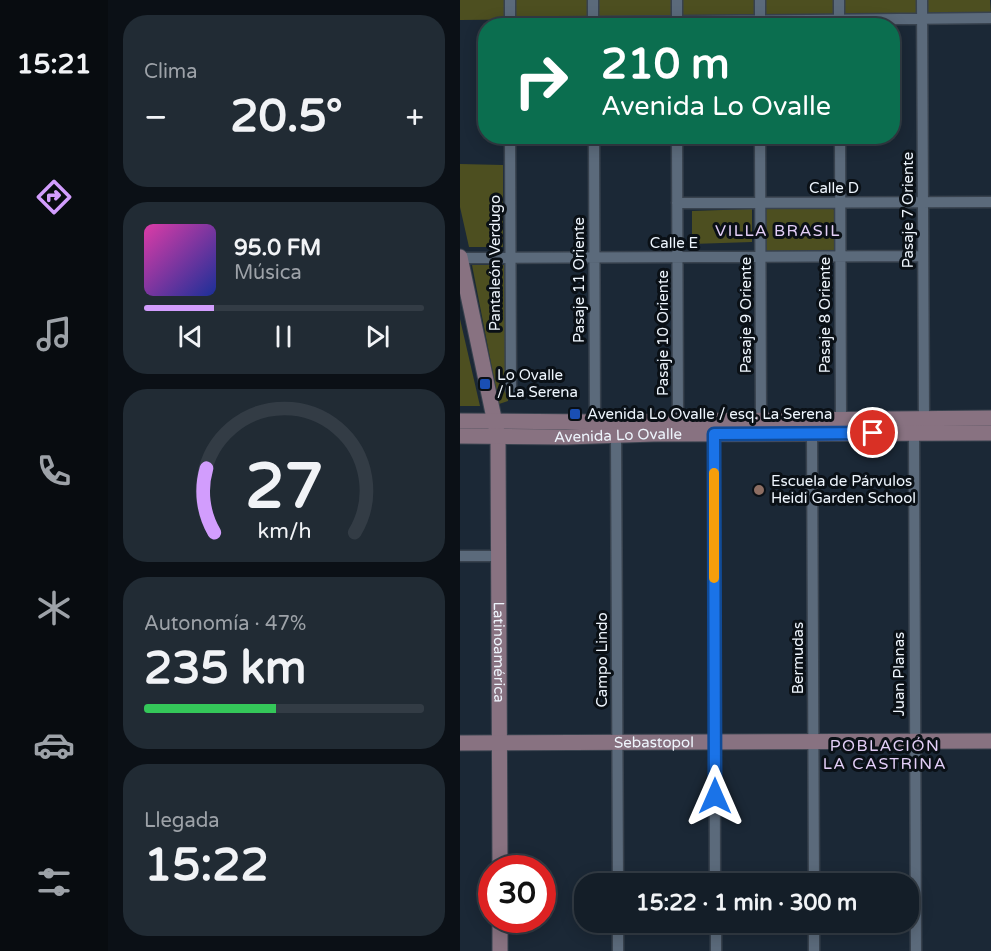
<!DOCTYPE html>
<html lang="es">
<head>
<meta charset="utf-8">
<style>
	body { margin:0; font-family:"Varela Round",sans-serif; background:#212b34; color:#f1f3f6; height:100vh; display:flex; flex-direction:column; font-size:22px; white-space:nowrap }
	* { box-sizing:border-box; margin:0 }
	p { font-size:20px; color:#9da2a8 }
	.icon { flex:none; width:33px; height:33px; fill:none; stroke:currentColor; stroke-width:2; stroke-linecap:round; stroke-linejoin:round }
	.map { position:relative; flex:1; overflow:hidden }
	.drawer { display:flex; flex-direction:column; gap:15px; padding:15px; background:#0b1016; width:352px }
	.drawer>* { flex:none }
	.guide { position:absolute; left:18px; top:18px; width:422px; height:126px; border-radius:24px; box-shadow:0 3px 15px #0003,0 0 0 2px #333c45; background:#0b6e4f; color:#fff; overflow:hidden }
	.speed { position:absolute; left:18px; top:855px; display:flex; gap:12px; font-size:30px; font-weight:700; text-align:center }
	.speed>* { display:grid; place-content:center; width:78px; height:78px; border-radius:50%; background:#141e28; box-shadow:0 3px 15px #0003,0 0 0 2px #333c45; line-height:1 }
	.speed .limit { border:9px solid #d22; background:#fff; color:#111 }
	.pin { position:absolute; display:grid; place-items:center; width:51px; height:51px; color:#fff; margin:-26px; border:3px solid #fff; border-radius:50%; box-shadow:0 2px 6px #0007 }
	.me { position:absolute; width:66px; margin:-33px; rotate:0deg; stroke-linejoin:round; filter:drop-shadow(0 0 4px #0008) }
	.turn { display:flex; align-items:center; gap:21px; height:126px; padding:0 24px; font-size:27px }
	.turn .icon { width:78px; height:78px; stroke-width:2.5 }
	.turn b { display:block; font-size:42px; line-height:51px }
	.big { font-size:45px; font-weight:800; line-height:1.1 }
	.drawer .widget { flex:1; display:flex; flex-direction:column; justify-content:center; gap:9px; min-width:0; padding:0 21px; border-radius:24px; background:#212b34 }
	.drawer .dial { align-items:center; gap:0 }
	.dial svg { height:156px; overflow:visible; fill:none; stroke:#333c45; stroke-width:7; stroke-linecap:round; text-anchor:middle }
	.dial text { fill:#f1f3f6; stroke:none }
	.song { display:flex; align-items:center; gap:18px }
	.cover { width:72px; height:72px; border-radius:9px; background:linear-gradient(135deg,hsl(320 70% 55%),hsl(230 70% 35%)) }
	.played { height:6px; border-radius:3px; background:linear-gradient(90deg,#d29dfd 25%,#333c45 25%) }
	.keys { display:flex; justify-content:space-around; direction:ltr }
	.heat { display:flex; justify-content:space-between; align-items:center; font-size:33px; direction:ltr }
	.charge { height:9px; border-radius:4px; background:linear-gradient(90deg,#34c759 47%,#333c45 0) }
	.trip { position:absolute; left:114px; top:873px; width:345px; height:60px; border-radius:24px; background:#141e28; box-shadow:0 3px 15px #0003,0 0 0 2px #333c45; font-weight:800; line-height:60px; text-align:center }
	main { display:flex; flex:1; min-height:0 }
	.dock { display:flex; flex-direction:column; width:108px; justify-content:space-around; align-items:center; background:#080c10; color:#9da2a8 }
	.dock .icon { width:42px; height:42px }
	.dock .on { color:#d29dfd }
	.dock b { font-size:27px; color:#f1f3f6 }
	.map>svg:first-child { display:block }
	.green { fill:#4d4f20 }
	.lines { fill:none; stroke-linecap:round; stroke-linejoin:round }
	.street-casing { stroke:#38424e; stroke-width:13 }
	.secondary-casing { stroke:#38424e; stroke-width:17 }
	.street { stroke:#5b6a7b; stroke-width:10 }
	.secondary { stroke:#887281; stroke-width:15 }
	.route-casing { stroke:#114b97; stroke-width:15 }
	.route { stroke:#1a73e8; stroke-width:10 }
	.slow { stroke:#f59e0b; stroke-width:10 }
	.transit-dot { fill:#1a4fb4; stroke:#0a1016; stroke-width:2 }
	.education-dot { fill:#8d6e63; stroke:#0a1016; stroke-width:2 }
	.labels { text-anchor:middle; stroke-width:6; stroke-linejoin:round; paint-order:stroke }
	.street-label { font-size:15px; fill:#eef5fd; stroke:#0a1016 }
	.poi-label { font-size:15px; fill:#eef5fd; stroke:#0a1016; text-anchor:start }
	.neighbourhood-label { font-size:16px; letter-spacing:1.5px; fill:#e3cef7; stroke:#0a1016 }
</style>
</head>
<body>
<main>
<nav class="dock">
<b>15:21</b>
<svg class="icon on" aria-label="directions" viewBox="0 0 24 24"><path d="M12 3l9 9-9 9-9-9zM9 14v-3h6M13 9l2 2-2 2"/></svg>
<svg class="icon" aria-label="music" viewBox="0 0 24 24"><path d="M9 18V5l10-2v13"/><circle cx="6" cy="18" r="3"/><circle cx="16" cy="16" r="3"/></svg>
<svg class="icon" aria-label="phone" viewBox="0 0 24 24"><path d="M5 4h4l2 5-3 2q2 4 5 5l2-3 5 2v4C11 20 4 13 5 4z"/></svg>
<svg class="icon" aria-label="climate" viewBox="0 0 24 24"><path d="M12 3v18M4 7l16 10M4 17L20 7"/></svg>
<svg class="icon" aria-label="car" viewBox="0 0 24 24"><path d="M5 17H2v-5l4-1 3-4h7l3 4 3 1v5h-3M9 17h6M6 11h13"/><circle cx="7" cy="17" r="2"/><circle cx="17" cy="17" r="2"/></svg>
<svg class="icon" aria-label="filters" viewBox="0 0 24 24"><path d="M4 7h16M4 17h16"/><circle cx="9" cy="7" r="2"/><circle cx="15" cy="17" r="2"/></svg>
</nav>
<section class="drawer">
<div class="widget"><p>Clima</p>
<div class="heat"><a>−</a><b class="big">20.5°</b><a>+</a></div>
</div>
<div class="widget">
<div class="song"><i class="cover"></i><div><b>95.0 FM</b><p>Música</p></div></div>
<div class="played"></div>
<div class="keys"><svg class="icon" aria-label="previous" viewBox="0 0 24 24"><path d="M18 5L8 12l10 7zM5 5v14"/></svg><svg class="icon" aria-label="pause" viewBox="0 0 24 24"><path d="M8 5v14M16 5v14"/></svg><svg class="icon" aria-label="next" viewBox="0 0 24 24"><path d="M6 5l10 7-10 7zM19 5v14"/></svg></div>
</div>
<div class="widget dial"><svg viewBox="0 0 100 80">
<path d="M14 69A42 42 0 1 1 86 69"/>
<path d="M14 69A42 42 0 0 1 10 36" stroke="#d29dfd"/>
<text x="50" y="56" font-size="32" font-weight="700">27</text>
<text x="50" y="72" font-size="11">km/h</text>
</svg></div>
<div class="widget"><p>Autonomía · 47%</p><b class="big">235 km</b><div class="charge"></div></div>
<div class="widget"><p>Llegada</p><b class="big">15:22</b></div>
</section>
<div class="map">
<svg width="531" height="951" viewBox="0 0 531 951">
	<rect width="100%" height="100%" fill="#1b2836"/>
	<path class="green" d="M0 0H530L531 15 0 20Z
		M0 164 43 165V247H9L0 207Z
		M308 207 371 208 375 210 376 249 373 253 308 255 304 251V211Z
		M292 209V242L232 244V211Z
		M12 265H44L47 267 48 401 39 404Z
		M0 319 20 406H0Z"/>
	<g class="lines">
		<defs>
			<path id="street" d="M50 0V26
				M133 0V26
				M217 0V26
				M300 0V26
				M379 0V26
				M462 0 464 419
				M50 23 531 18
				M50 136 51 390
				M134 136 135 422
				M217 136 218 422
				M300 136 301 422
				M380 136 381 421
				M217 203 531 202
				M0 258 463 256
				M352 433 354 884
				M454 433 456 951
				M254 434 255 884
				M156 436 158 884
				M0 556H38
				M158 922V951
				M256 922V951
				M354 922V951"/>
			<g id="secondary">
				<path id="s1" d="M0 257 38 437 40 868"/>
				<path d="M0 421 135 422 531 418"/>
				<path id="s2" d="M0 436 106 437 194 434 531 433"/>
				<path id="s3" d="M0 743 531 741"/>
				<path d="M40 920V951"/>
			</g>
		</defs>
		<use href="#street" class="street-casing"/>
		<use href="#secondary" class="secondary-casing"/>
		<use href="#street" class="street"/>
		<use href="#secondary" class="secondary"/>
	</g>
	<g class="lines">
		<defs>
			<path id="route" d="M255 796 254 434 413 433"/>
		</defs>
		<use href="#route" class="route-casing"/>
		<use href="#route" class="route"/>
		<path class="slow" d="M254 473V578"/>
	</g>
	<g class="transit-dot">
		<rect x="19" y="378" width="12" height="12" rx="3"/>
		<rect x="109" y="408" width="12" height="12" rx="3"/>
	</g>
	<circle class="education-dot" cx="299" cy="490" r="6"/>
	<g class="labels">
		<g class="street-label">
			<text x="374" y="193">Calle D</text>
			<text transform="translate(448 210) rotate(-90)" y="5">Pasaje 7 Oriente</text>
			<text x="214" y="248">Calle E</text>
			<text transform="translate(35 263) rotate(-90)" y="5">Pantaleón Verdugo</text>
			<text transform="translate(119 280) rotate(-90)" y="5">Pasaje 11 Oriente</text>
			<text transform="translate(286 315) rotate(-90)" y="5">Pasaje 9 Oriente</text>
			<text transform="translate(365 315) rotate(-90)" y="5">Pasaje 8 Oriente</text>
			<text transform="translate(203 333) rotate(-90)" y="5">Pasaje 10 Oriente</text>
			<text dy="5" stroke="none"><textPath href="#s2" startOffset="158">Avenida Lo Ovalle</textPath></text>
			<text dy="5" stroke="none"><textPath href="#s1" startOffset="399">Latinoamérica</textPath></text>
			<text transform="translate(338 658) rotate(-90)" y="5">Bermudas</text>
			<text transform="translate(142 660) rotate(-90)" y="5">Campo Lindo</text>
			<text transform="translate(439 674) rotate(-90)" y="5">Juan Planas</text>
			<text dy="5" stroke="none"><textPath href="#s3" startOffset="194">Sebastopol</textPath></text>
		</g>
		<g class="poi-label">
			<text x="37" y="380">Lo Ovalle<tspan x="37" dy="17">/ La Serena</tspan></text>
			<text x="127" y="419">Avenida Lo Ovalle / esq. La Serena</text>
			<text x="311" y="486">Escuela de Párvulos<tspan x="311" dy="17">Heidi Garden School</tspan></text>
		</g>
		<g class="neighbourhood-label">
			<text x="318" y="236">VILLA BRASIL</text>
			<text x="425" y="751">POBLACIÓN<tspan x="425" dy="18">LA CASTRINA</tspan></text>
		</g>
	</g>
</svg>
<div class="speed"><div class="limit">30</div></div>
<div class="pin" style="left:413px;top:433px;background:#d93025"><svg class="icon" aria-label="arrive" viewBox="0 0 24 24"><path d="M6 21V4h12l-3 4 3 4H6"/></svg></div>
<svg class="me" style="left:255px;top:796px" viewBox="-20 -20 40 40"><path d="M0-17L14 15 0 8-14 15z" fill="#1a73e8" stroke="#fff" stroke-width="4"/></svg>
<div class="trip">15:22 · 1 min · 300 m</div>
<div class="guide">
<div class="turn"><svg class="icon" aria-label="right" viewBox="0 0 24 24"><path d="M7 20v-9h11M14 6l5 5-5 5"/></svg><div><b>210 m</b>Avenida Lo Ovalle</div></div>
</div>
</div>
</main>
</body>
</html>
